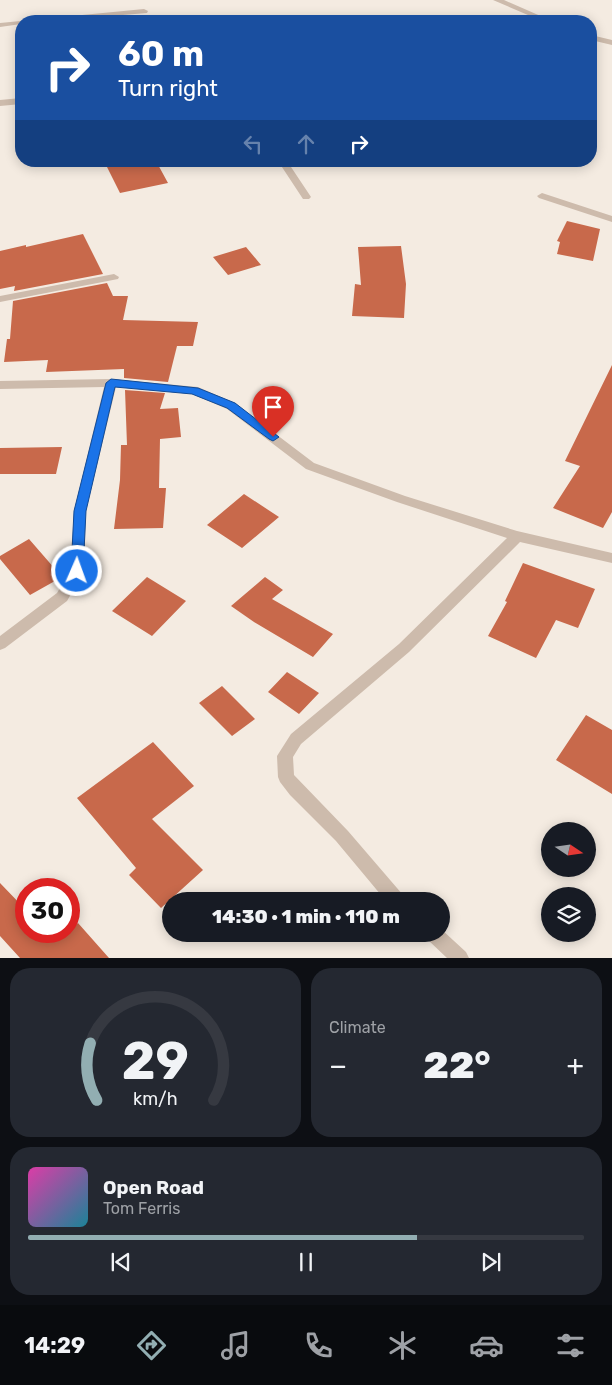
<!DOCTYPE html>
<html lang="en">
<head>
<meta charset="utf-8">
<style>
	body { margin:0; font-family:Rubik,sans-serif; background:#242831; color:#f1f3f6; height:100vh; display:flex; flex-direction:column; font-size:19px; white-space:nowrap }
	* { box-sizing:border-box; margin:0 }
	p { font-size:16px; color:#9ea1a6 }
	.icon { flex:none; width:28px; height:28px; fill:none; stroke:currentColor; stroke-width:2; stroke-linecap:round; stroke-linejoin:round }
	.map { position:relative; height:958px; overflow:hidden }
	.panel { display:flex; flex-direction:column; gap:10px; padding:10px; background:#0d0f14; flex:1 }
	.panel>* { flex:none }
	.banner { position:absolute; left:15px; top:15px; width:582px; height:152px; border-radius:20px; box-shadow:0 2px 12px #0003; background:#1a4fa0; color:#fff; overflow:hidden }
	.needle { width:32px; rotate:103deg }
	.fabs { position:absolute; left:541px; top:822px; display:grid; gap:10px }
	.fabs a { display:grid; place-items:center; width:55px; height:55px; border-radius:50%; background:#171b24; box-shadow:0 2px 12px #0003; font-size:25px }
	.speed { position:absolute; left:15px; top:878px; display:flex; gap:10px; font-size:25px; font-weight:700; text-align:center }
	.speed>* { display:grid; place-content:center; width:65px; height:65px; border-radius:50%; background:#171b24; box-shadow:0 2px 12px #0003; line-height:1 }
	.speed .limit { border:8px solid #d22; background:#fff; color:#111 }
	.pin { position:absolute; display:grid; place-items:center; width:42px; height:42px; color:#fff; margin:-51px -21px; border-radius:50% 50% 50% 0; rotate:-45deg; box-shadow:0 0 5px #0007 }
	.pin .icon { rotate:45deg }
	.me { position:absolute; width:55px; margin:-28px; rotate:2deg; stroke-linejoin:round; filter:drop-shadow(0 0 4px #0008) }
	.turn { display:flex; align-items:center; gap:18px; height:105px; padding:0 20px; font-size:22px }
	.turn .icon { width:65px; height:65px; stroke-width:2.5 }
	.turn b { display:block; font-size:35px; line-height:42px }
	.lanes { display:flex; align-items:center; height:48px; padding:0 20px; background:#0003; justify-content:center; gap:25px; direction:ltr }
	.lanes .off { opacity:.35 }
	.big { font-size:38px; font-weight:800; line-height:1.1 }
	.panel .tile { flex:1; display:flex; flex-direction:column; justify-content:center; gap:8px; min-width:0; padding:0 18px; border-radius:20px; background:#242831 }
	.panel .dial { align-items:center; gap:0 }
	.dial svg { height:130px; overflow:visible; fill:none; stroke:#363941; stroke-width:7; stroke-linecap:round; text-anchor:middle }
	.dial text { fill:#f1f3f6; stroke:none }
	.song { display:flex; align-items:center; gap:15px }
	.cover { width:60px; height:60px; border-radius:8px; background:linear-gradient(135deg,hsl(320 70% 55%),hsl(190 70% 35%)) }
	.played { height:5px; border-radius:2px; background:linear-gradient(90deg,#92aeb2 70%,#363941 70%) }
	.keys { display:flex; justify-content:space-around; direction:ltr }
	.heat { display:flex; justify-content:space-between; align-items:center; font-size:28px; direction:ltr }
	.panel .tiles { flex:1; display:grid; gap:10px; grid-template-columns:1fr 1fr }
	.tile:last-child { grid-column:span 2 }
	.trip { position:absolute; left:162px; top:892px; width:288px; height:50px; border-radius:25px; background:#171b24; box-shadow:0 2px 12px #0003; font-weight:800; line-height:50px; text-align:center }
	.dock { display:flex; height:80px; justify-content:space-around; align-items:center; background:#090b0e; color:#9ea1a6 }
	.dock .icon { width:35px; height:35px }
	.dock .on { color:#92aeb2 }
	.dock b { font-size:22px; color:#f1f3f6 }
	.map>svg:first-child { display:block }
	.building { fill:#c8694b }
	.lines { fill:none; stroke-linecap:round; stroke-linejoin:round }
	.street { fill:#cdbbac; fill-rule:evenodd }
	.route { fill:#1a73e8; stroke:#114b97 }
</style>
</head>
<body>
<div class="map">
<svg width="612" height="958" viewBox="0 0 612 958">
	<rect width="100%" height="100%" fill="#f4ebe1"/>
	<path class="building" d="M104 161H156L168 183 120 193Z
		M567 221 600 229 593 261 557 254 560 242 557 241Z
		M83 234 103 274 14 291 15 286 0 289V251L26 245V247Z
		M401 246 406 284 404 318 352 316 355 284 361 285 358 247Z
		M246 247 261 265 228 275 213 257Z
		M107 283 113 296H128L123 320 198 322 193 346H177L168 382 124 378V369L46 372 48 360 4 362 7 339H10L13 301Z
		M612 365V512L603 528 553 508 580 466 565 461Z
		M125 390 165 393 160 409 178 408 181 437 160 439 159 488H166L163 528 114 529 120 480 121 445H127Z
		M62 447 56 474H0V448Z
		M244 494 279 517 242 548 207 525Z
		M29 539 62 577 30 595 0 559V556Z
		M523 563 595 589 578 628 556 620 536 658 488 636 507 602 505 601Z
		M147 577 186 601 152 636 112 611Z
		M265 577 283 590 272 599 333 634 313 657 254 622 231 606Z
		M287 672 319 693 299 714 268 692Z
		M222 686 255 719 232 736 199 703Z
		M586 715 612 730V794L556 760Z
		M153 742 194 786 152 819 203 870 161 908 129 875 136 868 77 798Z
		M0 883 26 910V931H47L57 941 78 923 109 958H20L0 936Z"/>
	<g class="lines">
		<path class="street" d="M493 0H504L552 21H542Z
			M144 9 148 11 147 13 51 21H21V24L0 27V23Z
			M591 35 612 40V45L591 40Z
			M21 98V104L0 106V100Z
			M278 161H287L311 197 309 199H303Z
			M542 193 612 216V222L539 198 537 196Z
			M114 274 119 277 118 279 0 302V296Z
			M111 379 198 387 235 403 314 463 405 496 517 531 612 553V563L520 542 409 652 301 744 293 757 294 775 348 831 403 895 405 901H386L336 841 290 795 280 782 278 777 277 756 291 734 399 644 507 538 397 502 306 469 227 409 192 394 116 387 86 511 84 571 67 601 5 648 0 650V636L57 593 70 571 74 511 104 387 0 389V381Z
			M441 929 466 952 469 958H447L428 940 426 934H441Z"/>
	</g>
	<path class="route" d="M111 379 198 388 235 403 279 437 273 441 269 439 227 408 192 394 115 387 86 511 83 571 82 574H73L71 571 74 511 106 383Z"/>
</svg>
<div class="fabs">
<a><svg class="needle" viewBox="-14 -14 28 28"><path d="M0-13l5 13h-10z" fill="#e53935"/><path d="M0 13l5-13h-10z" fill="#9ea1a6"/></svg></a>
<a><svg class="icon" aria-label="layers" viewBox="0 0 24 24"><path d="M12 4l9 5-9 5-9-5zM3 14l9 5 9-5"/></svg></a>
</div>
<div class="speed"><div class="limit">30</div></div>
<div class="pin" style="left:273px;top:437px;background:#d93025"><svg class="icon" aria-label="arrive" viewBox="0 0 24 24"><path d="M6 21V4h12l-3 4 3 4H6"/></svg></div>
<svg class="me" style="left:77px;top:571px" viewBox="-20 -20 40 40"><circle r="17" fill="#1a73e8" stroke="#fff" stroke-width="3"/><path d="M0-11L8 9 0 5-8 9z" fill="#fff"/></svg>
<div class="trip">14:30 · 1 min · 110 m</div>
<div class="banner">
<div class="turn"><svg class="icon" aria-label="right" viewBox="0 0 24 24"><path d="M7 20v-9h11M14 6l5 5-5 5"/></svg><div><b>60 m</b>Turn right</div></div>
<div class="lanes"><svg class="icon off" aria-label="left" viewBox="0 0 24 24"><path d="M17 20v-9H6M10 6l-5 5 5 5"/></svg><svg class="icon off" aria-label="ahead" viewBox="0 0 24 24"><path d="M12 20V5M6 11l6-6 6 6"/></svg><svg class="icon" aria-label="right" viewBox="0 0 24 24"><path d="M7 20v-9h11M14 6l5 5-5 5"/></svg></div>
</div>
</div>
<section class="panel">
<div class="tiles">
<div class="tile dial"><svg viewBox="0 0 100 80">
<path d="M14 69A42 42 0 1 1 86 69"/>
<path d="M14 69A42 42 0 0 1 10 34" stroke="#92aeb2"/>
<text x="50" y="56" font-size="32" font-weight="700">29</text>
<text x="50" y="72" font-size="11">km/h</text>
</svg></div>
<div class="tile"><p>Climate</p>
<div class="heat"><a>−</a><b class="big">22°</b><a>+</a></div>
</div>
<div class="tile">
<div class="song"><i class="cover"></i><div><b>Open Road</b><p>Tom Ferris</p></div></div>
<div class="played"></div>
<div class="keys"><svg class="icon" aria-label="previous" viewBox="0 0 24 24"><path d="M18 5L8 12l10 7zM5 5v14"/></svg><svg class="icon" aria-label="pause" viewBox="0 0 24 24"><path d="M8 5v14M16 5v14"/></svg><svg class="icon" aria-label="next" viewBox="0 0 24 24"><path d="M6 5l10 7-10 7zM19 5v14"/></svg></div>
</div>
</div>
</section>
<nav class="dock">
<b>14:29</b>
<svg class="icon on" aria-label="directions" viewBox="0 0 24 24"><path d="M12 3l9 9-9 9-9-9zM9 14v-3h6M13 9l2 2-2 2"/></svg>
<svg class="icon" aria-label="music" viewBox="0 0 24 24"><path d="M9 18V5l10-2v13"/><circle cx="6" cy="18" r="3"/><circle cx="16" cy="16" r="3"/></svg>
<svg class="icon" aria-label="phone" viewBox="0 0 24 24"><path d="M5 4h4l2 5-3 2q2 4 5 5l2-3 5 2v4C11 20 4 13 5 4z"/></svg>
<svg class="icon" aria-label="climate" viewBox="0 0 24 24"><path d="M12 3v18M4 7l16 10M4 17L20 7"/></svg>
<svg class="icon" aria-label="car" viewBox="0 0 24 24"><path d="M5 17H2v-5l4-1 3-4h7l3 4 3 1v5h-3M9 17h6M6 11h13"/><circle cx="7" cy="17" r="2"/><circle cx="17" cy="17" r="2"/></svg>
<svg class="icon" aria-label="filters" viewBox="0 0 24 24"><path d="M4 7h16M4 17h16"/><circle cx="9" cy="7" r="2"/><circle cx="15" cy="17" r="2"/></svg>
</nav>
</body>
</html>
